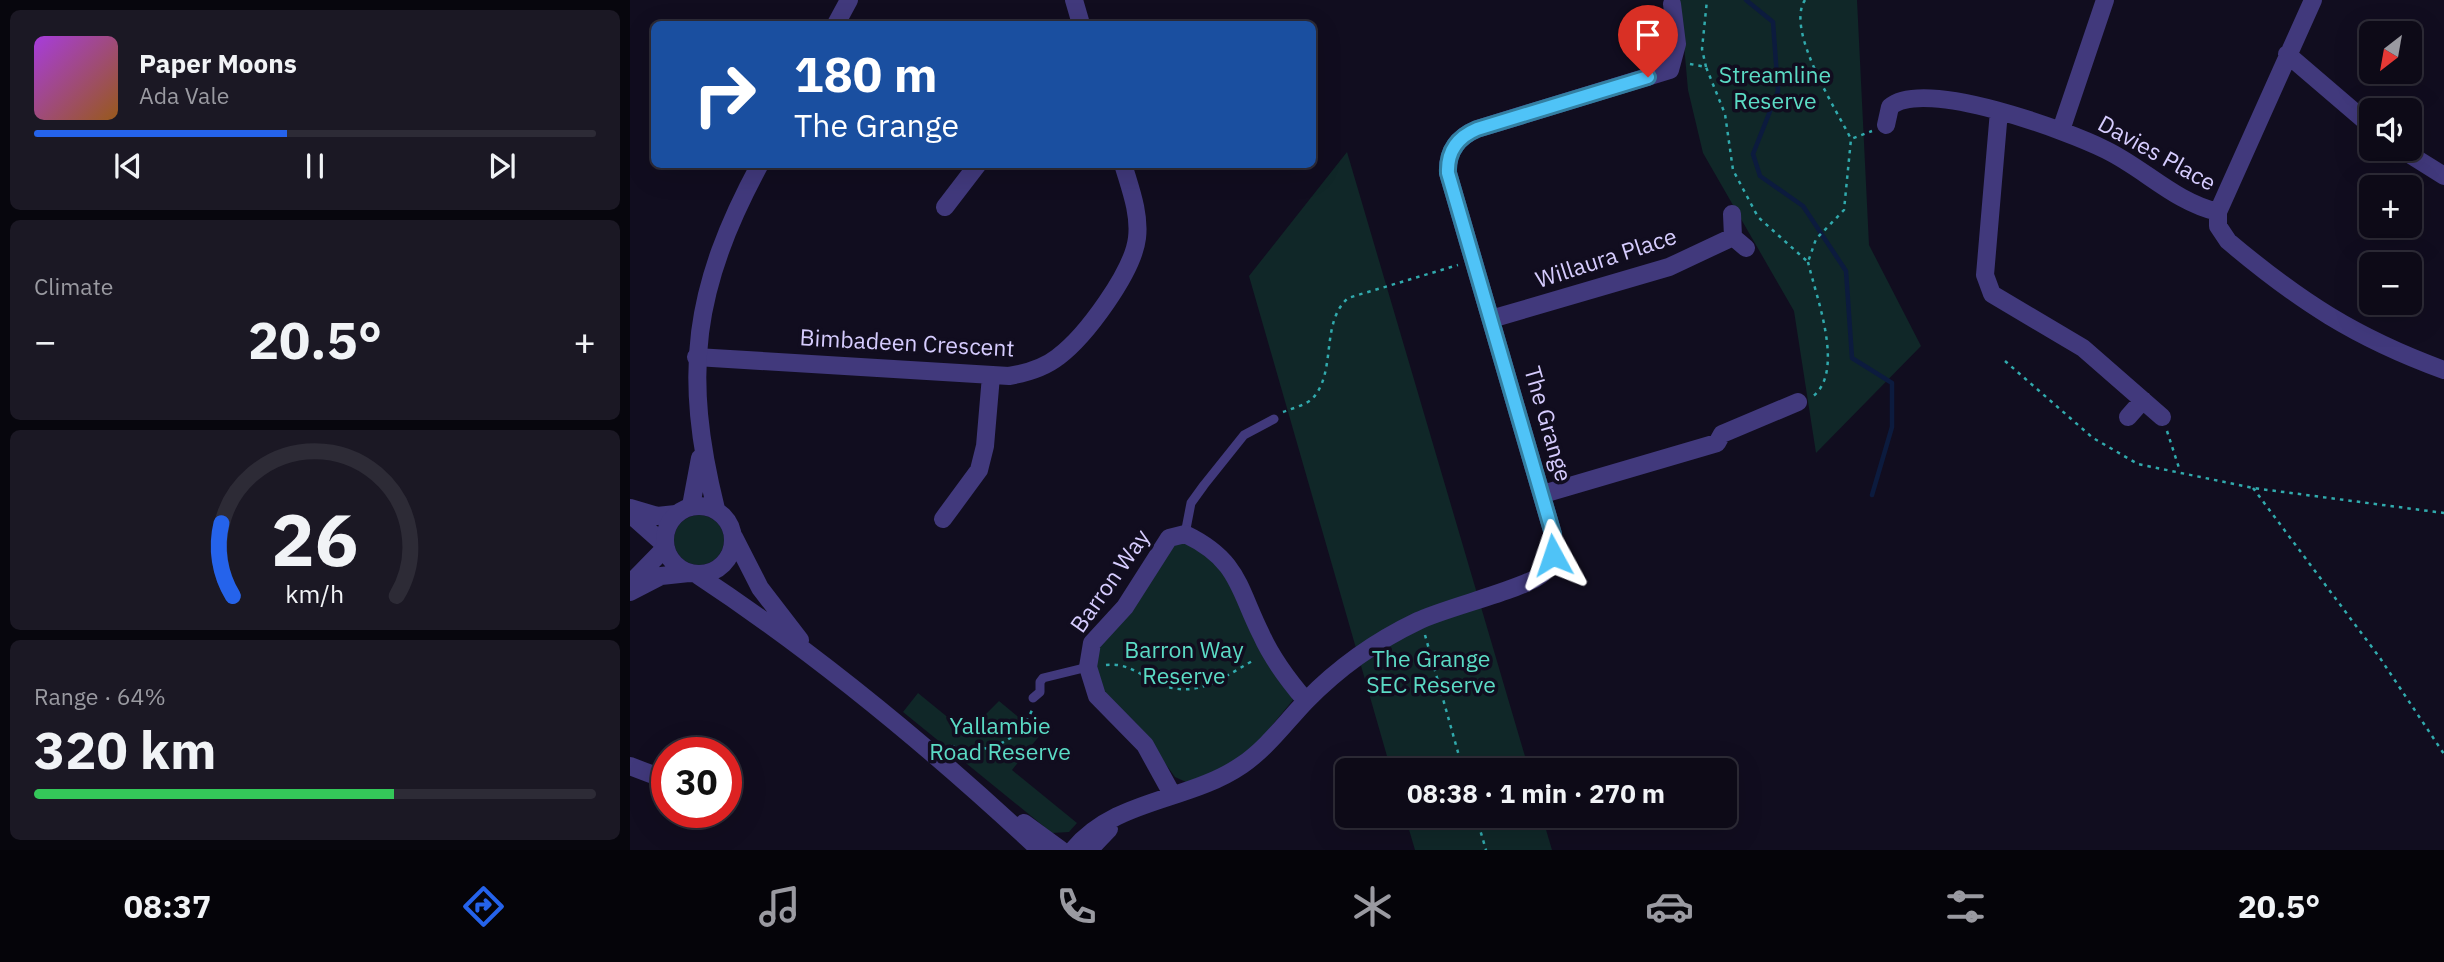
<!DOCTYPE html>
<html lang="en">
<head>
<meta charset="utf-8">
<style>
	body { margin:0; font-family:"IBM Plex Sans",sans-serif; background:#1b1824; color:#f1f3f6; height:100vh; display:flex; flex-direction:column; font-size:26px; white-space:nowrap }
	* { box-sizing:border-box; margin:0 }
	p { font-size:23px; color:#9a9aa1 }
	.icon { flex:none; width:38px; height:38px; fill:none; stroke:currentColor; stroke-width:2; stroke-linecap:round; stroke-linejoin:round }
	.map { position:relative; flex:1; overflow:hidden }
	.panel { display:flex; flex-direction:column; gap:10px; padding:10px; background:#07060d; width:630px }
	.panel>* { flex:none }
	.hud { position:absolute; left:21px; top:21px; width:665px; height:147px; border-radius:10px; box-shadow:0 7px 28px #0002,0 0 0 2px #2d2b36; background:#1a4fa0; color:#fff; overflow:hidden }
	.needle { width:46px; rotate:211deg }
	.controls { position:absolute; left:1729px; top:21px; display:grid; gap:14px }
	.controls a { display:grid; place-items:center; width:63px; height:63px; border-radius:10px; background:#0d0a17; box-shadow:0 7px 28px #0002,0 0 0 2px #2d2b36; font-size:35px }
	.speed { position:absolute; left:21px; top:737px; display:flex; gap:14px; font-size:35px; font-weight:700; text-align:center }
	.speed>* { display:grid; place-content:center; width:91px; height:91px; border-radius:50%; background:#0d0a17; box-shadow:0 7px 28px #0002,0 0 0 2px #2d2b36; line-height:1 }
	.speed .limit { border:10px solid #d22; background:#fff; color:#111 }
	.pin { position:absolute; display:grid; place-items:center; width:60px; height:60px; color:#fff; margin:-72px -30px; border-radius:50% 50% 50% 0; rotate:-45deg; box-shadow:0 0 7px #0007 }
	.pin .icon { rotate:45deg }
	.me { position:absolute; width:77px; margin:-38px; rotate:355deg; stroke-linejoin:round; filter:drop-shadow(0 0 5px #0008) }
	.turn { display:flex; align-items:center; gap:24px; height:147px; padding:0 28px; font-size:32px }
	.turn .icon { width:91px; height:91px; stroke-width:2.5 }
	.turn b { display:block; font-size:49px; line-height:60px }
	.big { font-size:52px; font-weight:700; line-height:1.1 }
	.panel .card { flex:1; display:flex; flex-direction:column; justify-content:center; gap:10px; min-width:0; padding:0 24px; border-radius:10px; background:#1b1824 }
	.panel .dial { align-items:center; gap:0 }
	.dial svg { height:182px; overflow:visible; fill:none; stroke:#2d2b36; stroke-width:7; stroke-linecap:round; text-anchor:middle }
	.dial text { fill:#f1f3f6; stroke:none }
	.song { display:flex; align-items:center; gap:21px }
	.cover { width:84px; height:84px; border-radius:10px; background:linear-gradient(135deg,hsl(280 70% 55%),hsl(30 70% 35%)) }
	.played { height:7px; border-radius:4px; background:linear-gradient(90deg,#2563eb 45%,#2d2b36 45%) }
	.keys { display:flex; justify-content:space-around; direction:ltr }
	.heat { display:flex; justify-content:space-between; align-items:center; font-size:38px; direction:ltr }
	.charge { height:10px; border-radius:5px; background:linear-gradient(90deg,#34c759 64%,#2d2b36 0) }
	.trip { position:absolute; left:705px; top:758px; width:402px; height:70px; border-radius:10px; background:#0d0a17; box-shadow:0 7px 28px #0002,0 0 0 2px #2d2b36; font-weight:700; line-height:70px; text-align:center }
	.dock { display:flex; height:112px; justify-content:space-around; align-items:center; background:#050409; color:#9a9aa1 }
	.dock .icon { width:49px; height:49px }
	.dock .active { color:#2563eb }
	.dock b { font-size:32px; color:#f1f3f6 }
	main { display:flex; flex:1; min-height:0 }
	.map>svg:first-child { display:block }
	.green { fill:#102728 }
	.lines { fill:none; stroke-linecap:round; stroke-linejoin:round }
	.stream { stroke:#0c1b3e; stroke-width:4.5 }
	.path { stroke:#31aaad; stroke-width:2.5; stroke-dasharray:3.5 5; stroke-linecap:butt }
	.service { stroke:#41397c; stroke-width:9 }
	.minor { stroke:#41397c; stroke-width:18 }
	.tertiary { stroke:#41397c; stroke-width:18 }
	.route-casing { stroke:#337fa1; stroke-width:18 }
	.route { stroke:#4fc3f7; stroke-width:12 }
	.labels { text-anchor:middle; stroke-width:7; stroke-linejoin:round; paint-order:stroke }
	.park-label { font-size:23px; fill:#5bdbc5; stroke:#110d1f }
	.street-label { font-size:23px; fill:#d6ccfe; stroke:#110d1f }
</style>
</head>
<body>
<main>
<section class="panel">
<div class="card">
<div class="song"><i class="cover"></i><div><b>Paper Moons</b><p>Ada Vale</p></div></div>
<div class="played"></div>
<div class="keys"><svg class="icon" aria-label="previous" viewBox="0 0 24 24"><path d="M18 5L8 12l10 7zM5 5v14"/></svg><svg class="icon" aria-label="pause" viewBox="0 0 24 24"><path d="M8 5v14M16 5v14"/></svg><svg class="icon" aria-label="next" viewBox="0 0 24 24"><path d="M6 5l10 7-10 7zM19 5v14"/></svg></div>
</div>
<div class="card"><p>Climate</p>
<div class="heat"><a>−</a><b class="big">20.5°</b><a>+</a></div>
</div>
<div class="card dial"><svg viewBox="0 0 100 80">
<path d="M14 69A42 42 0 1 1 86 69"/>
<path d="M14 69A42 42 0 0 1 9 37" stroke="#2563eb"/>
<text x="50" y="56" font-size="32" font-weight="700">26</text>
<text x="50" y="72" font-size="11">km/h</text>
</svg></div>
<div class="card"><p>Range · 64%</p><b class="big">320 km</b><div class="charge"></div></div>
</section>
<div class="map">
<svg width="1814" height="850" viewBox="0 0 1814 850">
	<rect width="100%" height="100%" fill="#110d1f"/>
	<path class="green" d="M1050 0H1227L1239 245 1291 346 1186 453 1164 311 1073 153 1058 90Z
		M717 152 899 770H761L619 276Z
		M44 540a25 25 0 1 1 50 0a25 25 0 1 1-50 0Z
		M557 541 595 572 663 700 624 747 586 772 556 782 545 777 505 722 473 692 465 666 468 648 539 545Z
		M288 693 337 733 369 701 410 735 382 770 447 823 439 832 422 833 273 712Z
		M775 816H912L922 850H785Z"/>
	<g class="lines">
		<path class="stream" d="M1116 0 1143 22 1148 91 1123 154 1130 176 1173 206 1216 271 1222 358 1262 383V427L1242 495"/>
		<path class="path" d="M1175 0C1155 30 1206 109 1221 139
			M1060 64 1076 67 1095 114 1103 170 1128 217 1178 262 1186 239 1214 210 1221 139 1242 131
			M1076 67 1072 49 1077 0
			M1178 262C1186 297 1216 372 1182 397
			M1375 361 1463 438 1508 464 1623 488 1814 513
			M653 412C663 408 676 405 683 398 707 371 690 323 718 298L828 265
			M1537 431 1550 471
			M1623 488 1750 658 1814 754
			M795 635 833 770
			M476 665C493 663 504 670 518 678 561 703 585 682 624 660
			M321 746C355 757 389 742 402 710
			M846 816 856 850"/>
		<path class="service" d="M555 534 561 503 574 485 614 435 644 419
			M403 698 410 692V682L413 678 458 667"/>
		<path class="minor" d="M444 0 451 24
			M1683 0 1588 212V226L1598 241C1669 301 1726 338 1814 370
			M1657 54 1741 126
			M1369 111 1355 275 1362 294 1453 348 1532 417
			M1256 125 1260 107C1293 77 1438 131 1476 150 1515 169 1545 202 1588 212
			M1431 130 1475 0
			M1771 149 1814 176
			M315 207 348 164
			M1102 214 1103 237 1116 248
			M861 319 1039 267 1103 237
			M66 357 379 376C397 373 414 368 428 357 456 336 503 272 507 238 510 213 500 188 493 164
			M1498 417 1513 400
			M913 494 1087 443 1092 434 1168 402
			M0 508 27 516 46 514
			M0 514 35 545
			M313 519 349 470 355 446 361 376
			M0 766 21 774H33
			M542 794 515 745 467 696 458 667 462 643 495 607 539 538 555 534C609 560 608 588 631 634 642 659 658 680 676 701
			M443 850C486 798 558 802 612 765 637 748 655 723 676 701 708 668 746 641 788 621 814 608 898 588 912 574 922 562 924 549 923 534L818 173C817 151 828 137 847 129L1040 70 1047 44 1042 4
			M459 850 479 829"/>
		<path class="tertiary" d="M206 24 219 0
			M35 540a34 34 0 1 1 68 0a34 34 0 1 1-68 0Z
			M61 506 70 458
			M86 509C52 373 63 288 130 164
			M104 537 130 588 170 640
			M66 574C189 655 303 750 410 850
			M0 584 35 548
			M0 592 31 576 59 573
			M394 823 431 850"/>
	</g>
	<g class="lines">
		<defs>
			<path id="route" d="M923 555V534L818 173C817 151 828 137 847 129L1018 77"/>
		</defs>
		<use href="#route" class="route-casing"/>
		<use href="#route" class="route"/>
	</g>
	<g class="labels">
		<g class="park-label">
			<text x="1145" y="83">Streamline<tspan x="1145" dy="26">Reserve</tspan></text>
			<text x="554" y="658">Barron Way<tspan x="554" dy="26">Reserve</tspan></text>
			<text x="801" y="667">The Grange<tspan x="801" dy="26">SEC Reserve</tspan></text>
			<text x="370" y="734">Yallambie<tspan x="370" dy="26">Road Reserve</tspan></text>
		</g>
		<g class="street-label">
			<text transform="translate(1527 153) rotate(29)" y="8">Davies Place</text>
			<text transform="translate(976 258) rotate(-18)" y="8">Willaura Place</text>
			<text transform="translate(277 343) rotate(3)" y="8">Bimbadeen Crescent</text>
			<text transform="translate(918 424) rotate(74)" y="8">The Grange</text>
			<text transform="translate(480 581) rotate(-55)" y="8">Barron Way</text>
		</g>
	</g>
</svg>
<div class="controls">
<a><svg class="needle" viewBox="-14 -14 28 28"><path d="M0-13l5 13h-10z" fill="#e53935"/><path d="M0 13l5-13h-10z" fill="#9a9aa1"/></svg></a>
<a><svg class="icon" aria-label="sound" viewBox="0 0 24 24"><path d="M4 9h4l5-4v14l-5-4H4zM17 9q2 3 0 6"/></svg></a>
<a>+</a>
<a>−</a>
</div>
<div class="speed"><div class="limit">30</div></div>
<div class="pin" style="left:1018px;top:77px;background:#d93025"><svg class="icon" aria-label="arrive" viewBox="0 0 24 24"><path d="M6 21V4h12l-3 4 3 4H6"/></svg></div>
<svg class="me" style="left:923px;top:555px" viewBox="-20 -20 40 40"><path d="M0-17L14 15 0 8-14 15z" fill="#4fc3f7" stroke="#fff" stroke-width="4"/></svg>
<div class="trip">08:38 · 1 min · 270 m</div>
<div class="hud">
<div class="turn"><svg class="icon" aria-label="right" viewBox="0 0 24 24"><path d="M7 20v-9h11M14 6l5 5-5 5"/></svg><div><b>180 m</b>The Grange</div></div>
</div>
</div>
</main>
<nav class="dock">
<b>08:37</b>
<svg class="icon active" aria-label="directions" viewBox="0 0 24 24"><path d="M12 3l9 9-9 9-9-9zM9 14v-3h6M13 9l2 2-2 2"/></svg>
<svg class="icon" aria-label="music" viewBox="0 0 24 24"><path d="M9 18V5l10-2v13"/><circle cx="6" cy="18" r="3"/><circle cx="16" cy="16" r="3"/></svg>
<svg class="icon" aria-label="phone" viewBox="0 0 24 24"><path d="M5 4h4l2 5-3 2q2 4 5 5l2-3 5 2v4C11 20 4 13 5 4z"/></svg>
<svg class="icon" aria-label="climate" viewBox="0 0 24 24"><path d="M12 3v18M4 7l16 10M4 17L20 7"/></svg>
<svg class="icon" aria-label="car" viewBox="0 0 24 24"><path d="M5 17H2v-5l4-1 3-4h7l3 4 3 1v5h-3M9 17h6M6 11h13"/><circle cx="7" cy="17" r="2"/><circle cx="17" cy="17" r="2"/></svg>
<svg class="icon" aria-label="filters" viewBox="0 0 24 24"><path d="M4 7h16M4 17h16"/><circle cx="9" cy="7" r="2"/><circle cx="15" cy="17" r="2"/></svg>
<b>20.5°</b>
</nav>
</body>
</html>
